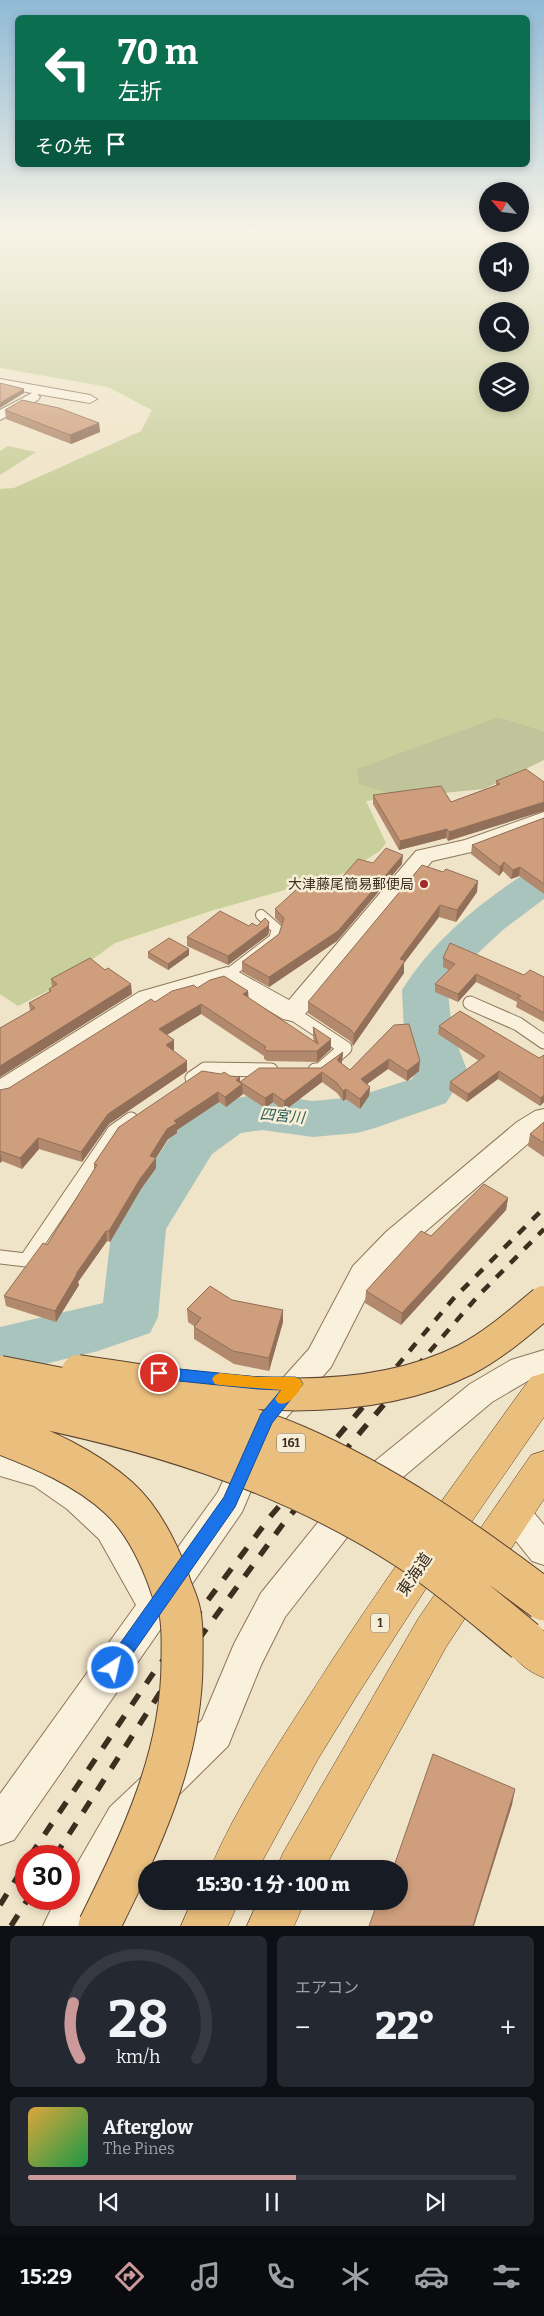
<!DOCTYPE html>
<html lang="ja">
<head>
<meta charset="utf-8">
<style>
	body { margin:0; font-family:Bitter,"Noto Sans JP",serif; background:#242831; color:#f1f3f6; height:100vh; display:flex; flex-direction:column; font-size:19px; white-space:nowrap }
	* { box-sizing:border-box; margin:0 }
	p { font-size:16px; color:#9ea1a6 }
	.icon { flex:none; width:28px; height:28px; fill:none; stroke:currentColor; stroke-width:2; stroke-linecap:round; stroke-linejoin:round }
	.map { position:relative; height:1926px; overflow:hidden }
	.panel { display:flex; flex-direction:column; gap:10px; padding:10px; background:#0d0f14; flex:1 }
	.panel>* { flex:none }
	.banner { position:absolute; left:15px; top:15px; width:515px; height:152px; border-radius:8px; box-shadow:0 2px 8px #0003; background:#0b6e4f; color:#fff; overflow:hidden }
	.needle { width:32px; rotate:298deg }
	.tools { position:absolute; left:479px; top:182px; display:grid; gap:10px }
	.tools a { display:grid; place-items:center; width:50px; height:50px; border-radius:50%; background:#171b24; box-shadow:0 2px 8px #0003; font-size:25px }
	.speed { position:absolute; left:15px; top:1845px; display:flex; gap:10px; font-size:25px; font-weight:700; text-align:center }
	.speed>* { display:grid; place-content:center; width:65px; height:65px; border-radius:50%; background:#171b24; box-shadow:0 2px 8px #0003; line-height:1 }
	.speed .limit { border:8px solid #d22; background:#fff; color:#111 }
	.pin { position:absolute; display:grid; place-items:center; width:42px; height:42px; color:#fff; margin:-21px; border:2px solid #fff; border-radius:50%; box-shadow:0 1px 5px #0007 }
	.me { position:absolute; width:55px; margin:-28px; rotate:35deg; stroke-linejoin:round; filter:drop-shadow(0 0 4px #0008) }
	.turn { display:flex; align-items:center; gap:18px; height:105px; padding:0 20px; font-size:22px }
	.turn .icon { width:65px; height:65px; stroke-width:2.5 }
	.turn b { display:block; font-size:35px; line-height:42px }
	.then { display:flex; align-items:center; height:48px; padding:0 20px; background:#0003; gap:10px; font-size:19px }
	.big { font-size:38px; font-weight:800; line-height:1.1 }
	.panel .tile { flex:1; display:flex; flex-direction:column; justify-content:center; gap:8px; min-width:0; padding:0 18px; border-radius:8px; background:#242831 }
	.panel .dial { align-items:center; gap:0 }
	.dial svg { height:130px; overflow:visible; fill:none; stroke:#363941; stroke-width:7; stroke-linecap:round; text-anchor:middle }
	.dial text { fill:#f1f3f6; stroke:none }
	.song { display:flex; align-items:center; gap:15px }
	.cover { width:60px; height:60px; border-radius:8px; background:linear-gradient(135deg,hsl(40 70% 55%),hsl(140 70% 35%)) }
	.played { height:5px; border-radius:2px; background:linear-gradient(90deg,#cc999b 55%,#363941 55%) }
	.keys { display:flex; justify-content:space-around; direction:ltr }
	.heat { display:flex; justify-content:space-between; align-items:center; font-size:28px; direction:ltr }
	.panel .tiles { flex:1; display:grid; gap:10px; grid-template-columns:1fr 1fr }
	.tile:last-child { grid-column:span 2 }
	.trip { position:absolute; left:138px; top:1860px; width:270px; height:50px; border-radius:25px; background:#171b24; box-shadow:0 2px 8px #0003; font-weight:800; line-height:50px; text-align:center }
	.dock { display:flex; height:80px; justify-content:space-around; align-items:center; background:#090b0e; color:#9ea1a6 }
	.dock .icon { width:35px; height:35px }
	.dock .current { color:#cc999b }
	.dock b { font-size:22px; color:#f1f3f6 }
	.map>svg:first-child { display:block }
	.green { fill:#c9cf9b; fill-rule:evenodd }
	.cemetery { fill:#bfc49a }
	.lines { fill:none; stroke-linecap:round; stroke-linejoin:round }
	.river { fill:#a9c4bc; fill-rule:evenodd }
	.service-far1-casing { stroke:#8d765c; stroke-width:12 }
	.service-casing { stroke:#8d765c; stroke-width:15 }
	.minor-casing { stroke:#8d765c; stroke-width:2 }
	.trunk-casing { stroke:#5b4430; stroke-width:1 }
	.service-far1 { stroke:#faf1dc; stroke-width:10 }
	.service { stroke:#faf1dc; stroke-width:13 }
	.minor { fill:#faf1dc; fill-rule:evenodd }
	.trunk { fill:#eabe7c; fill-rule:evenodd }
	.rail-far1 { stroke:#3d2e20; stroke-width:4.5; stroke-dasharray:10 10; stroke-linecap:butt }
	.rail { stroke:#3d2e20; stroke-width:5.5; stroke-dasharray:13 13; stroke-linecap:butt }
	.trunk-bridge-far1-casing { stroke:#5b4430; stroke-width:34; stroke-linecap:butt }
	.trunk-bridge-casing { stroke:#5b4430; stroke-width:43; stroke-linecap:butt }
	.trunk-bridge-far1 { stroke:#eabe7c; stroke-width:32 }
	.trunk-bridge { stroke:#eabe7c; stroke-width:41 }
	.wall { fill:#b2896c }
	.shaded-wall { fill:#916f58 }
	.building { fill:#cf9f7d; stroke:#916f58 }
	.route { fill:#1a73e8; stroke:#114b97 }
	.slow { fill:#f59e0b }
	.poi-dot { fill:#9e2a2b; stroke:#f7eed8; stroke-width:2 }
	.labels { text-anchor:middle; stroke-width:5; stroke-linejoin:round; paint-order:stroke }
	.shield { fill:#f7eed8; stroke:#756857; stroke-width:1 }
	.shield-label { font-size:12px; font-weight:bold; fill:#3d2e20 }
	.poi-label { font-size:14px; fill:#3d2e20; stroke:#f7eed8; text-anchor:end }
	.water-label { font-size:15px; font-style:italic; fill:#2f5d5a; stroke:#f7eed8 }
	.near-street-label { font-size:16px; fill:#3d2e20; stroke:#f7eed8 }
</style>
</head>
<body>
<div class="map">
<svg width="544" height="1926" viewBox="0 0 544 1926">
	<rect width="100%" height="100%" fill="#f0e4c8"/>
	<path class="green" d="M0 231H544V731L499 717 403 797 366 801 386 843 380 851 345 873 214 910 115 943 50 990 18 1006 0 994V489L14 488 141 431 152 410 108 387 0 368ZM488 251H520V284H488ZM488 311H520V344H488ZM488 371H520V404H488Z
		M8 446 36 452 0 475V451Z"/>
	<path class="cemetery" d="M499 717 544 731V760L484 789 403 797 359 784 357 769Z"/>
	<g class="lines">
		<path class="river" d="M544 866V899L504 929 477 954 448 992 452 1031 467 1070 446 1103 375 1128 357 1133 313 1137 262 1130 241 1133 212 1154 166 1229 158 1317 150 1333 98 1351 0 1375V1327L103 1303 112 1227 176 1128 210 1104 228 1099 262 1094 313 1101 355 1097 412 1079 418 1069 404 1031 402 990C428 949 462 918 501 890 515 880 527 871 544 866Z"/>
		<defs>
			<path id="service-far1" d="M227 975 274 939 277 929 261 915"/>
			<path id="service" d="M470 1003 518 1024 544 1042
				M292 1013 345 1048 320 1070H315
				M192 1078 205 1069 271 1070
				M0 1257 26 1260 114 1131 131 1119"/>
			<path id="minor" d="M0 379 90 395 97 399 90 403 37 394 40 397 38 400 0 420V410L32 393 0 387Z
				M544 812V825L480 850 432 861 301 1019 292 1021 283 1019 224 984 157 1004 9 1097 0 1100V1079L139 992 227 967 235 970 289 1000 416 851 465 840Z
				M544 1109V1130L406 1248 374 1282 331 1367 278 1427 242 1512 14 1840 0 1845V1794L136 1605 99 1539 67 1509 34 1486 0 1476V1448C18 1453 38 1456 55 1465 101 1487 137 1530 158 1575L218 1492 255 1409 309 1349 353 1266 386 1232 517 1122 535 1111Z
				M544 1350V1376L531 1379 492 1402 377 1499 285 1617 261 1665 228 1746 138 1835 85 1926H43L56 1899H69V1878L110 1807 202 1720 234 1644 261 1593 353 1479 470 1384 511 1360Z
				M512 1496 524 1501 544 1525V1565L532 1561 500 1521 495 1511 500 1501Z"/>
			<path id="trunk" d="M544 1373V1417L434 1576 356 1697 318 1759 258 1869H210C235 1810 272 1754 306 1701 376 1590 454 1484 531 1377Z
				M544 1451V1499L446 1647 324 1869H276L283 1853 418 1619 531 1455Z
				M525 1621 544 1631V1678C525 1670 513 1660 505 1641L511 1627Z
				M192 1901H239L228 1926H181Z
				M258 1901H305L294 1926H247Z"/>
		</defs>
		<use href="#service-far1" class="service-far1-casing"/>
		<use href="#service" class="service-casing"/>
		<use href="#minor" class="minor-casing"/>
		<use href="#trunk" class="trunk-casing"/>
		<use href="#service-far1" class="service-far1"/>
		<use href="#service" class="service"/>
		<use href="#minor" class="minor"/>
		<use href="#trunk" class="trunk"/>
		<path class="rail-far1" d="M371 1397 453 1299 544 1208
			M390 1397 478 1296 544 1229"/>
		<path class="rail" d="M30 1856 152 1675 270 1517 372 1396
			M55 1856 163 1688 283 1524 391 1396
			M0 1905 26 1863
			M11 1926 28 1899"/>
		<defs>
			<path id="trunk-bridge-far1" d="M78 1371C200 1389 349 1418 465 1360 494 1345 519 1323 544 1302
				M0 1372 128 1397"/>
			<path id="trunk-bridge" d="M122 1396C181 1408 241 1422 297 1446 387 1485 466 1541 544 1600
				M0 1400C144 1427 285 1469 409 1550 450 1577 487 1610 525 1641
				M0 1433C42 1449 85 1467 119 1498 143 1520 158 1551 169 1581 172 1592 178 1602 180 1613 183 1628 182 1644 182 1658 183 1755 141 1841 99 1926"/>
		</defs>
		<use href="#trunk-bridge-far1" class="trunk-bridge-far1-casing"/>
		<use href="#trunk-bridge" class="trunk-bridge-casing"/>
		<use href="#trunk-bridge-far1" class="trunk-bridge-far1"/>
		<use href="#trunk-bridge" class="trunk-bridge"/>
	</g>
	<path class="wall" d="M5 410 99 423 100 432 71 444 6 419Z
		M526 769 448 841 446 838 399 850 373 804V795L451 802 496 785V781Z
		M544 818V894L519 876 511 879 503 871 499 876 471 854 472 845Z
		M373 863 402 864 337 941 269 987 242 972V962L279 934 282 925 275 918V909L303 891 338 882Z
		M422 865 477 892 456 922 439 917 404 963V973L353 1046 350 1041 308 1013V1002Z
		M269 931 268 935 228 965 187 946V937Z
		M148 952 189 955 168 970 148 958Z
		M443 958 524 975 544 977V1022L516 1007 517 1002 476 982 458 1002 435 992V984L449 970 443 967Z
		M51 979 132 994 0 1077V1028L30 1011 29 1003 49 992V989L52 987Z
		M197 988 248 991V998L314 1042 313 1037V1027L331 1049 317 1062 267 1061 264 1059V1056L201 1014 167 1035 174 1050H173L187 1071 109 1124 82 1162 39 1149 22 1169 2 1161 0 1163V1090L9 1088 155 1002Z
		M394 1025 419 1071 407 1081 388 1069 367 1084 370 1087 369 1096 360 1109 346 1099 343 1101 337 1093 322 1082 284 1111 273 1102 265 1108 242 1093 243 1094 226 1107 219 1102 177 1130V1133L168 1139 156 1158V1168L141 1189 110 1242 107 1241 78 1282 79 1285 56 1322 6 1306 4 1296 47 1245 94 1170V1164L119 1127 240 1082 321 1068 343 1052 342 1062 341 1063 350 1070Z
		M439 1026 539 1058 544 1055V1102L540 1106 498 1079 467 1102 449 1090 450 1082 479 1061 438 1034Z
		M544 1122V1157L528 1146 530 1134Z
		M508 1198 506 1210 401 1325 365 1303 366 1291Z
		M232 1300 283 1310V1322L269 1371 234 1364 194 1339V1326L188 1322 187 1309Z"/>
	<path class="shaded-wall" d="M24 389V393L0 408V403Z
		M99 423 100 432 71 444 70 435Z
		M544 802V811L448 841 449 832Z
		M447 829 446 838 399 850 400 841Z
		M403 855 402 864 337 941 269 987V977Z
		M504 862 503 871 499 876 500 867Z
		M520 867 519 876 511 879 513 870Z
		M478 881 477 892 456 922 457 910Z
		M440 905 439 917 404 963V973L353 1046 354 1034 400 959Z
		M269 922V931L268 935 228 965V956Z
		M189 949V955L168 970V964Z
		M476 974V982L458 1002V994Z
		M131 984 132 994 0 1077V1066Z
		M248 991 249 1001 243 994Z
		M201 1004V1014L160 1039 159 1029Z
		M331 1039V1049L317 1062V1051Z
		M174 1040V1050L166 1055V1045Z
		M343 1052 342 1062 337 1070V1060Z
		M389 1059 388 1069 360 1089 361 1079Z
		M187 1061V1071L109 1124 82 1162 81 1152 108 1114Z
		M420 1061 419 1071 407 1081V1071Z
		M499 1071 498 1079 467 1102 468 1094Z
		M322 1072V1082L284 1111V1101Z
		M240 1077V1086L242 1084 243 1094 226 1107 225 1097 236 1080Z
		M370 1087 369 1096 360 1109V1099Z
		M346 1089V1099L343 1101V1091Z
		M218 1092 219 1102 177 1130V1133L168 1139 156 1158V1168L141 1189 110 1242 109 1231 150 1156 167 1129 174 1121Z
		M273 1093V1102L265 1108V1098Z
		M544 1095V1102L540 1106 541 1098Z
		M38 1138 39 1149 22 1169 20 1158Z
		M0 1151 2 1161 0 1163Z
		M508 1198 506 1210 401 1325 402 1313Z
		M106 1231 107 1241 78 1282 79 1285 56 1322 55 1311 76 1274Z
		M283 1310V1322L269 1371V1358Z
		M515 1789 512 1805 474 1926H473Z"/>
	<path class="building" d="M0 383 24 389 0 403Z
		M22 400 59 408 99 423 70 435 5 410Z
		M526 769 544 782V802L449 832 447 829 400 841 373 795 441 786 451 802 500 784 496 781Z
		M544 818V884L520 867 513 870 504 862 500 867 472 845Z
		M386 848 403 855 338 931 269 977 242 962 279 934 284 918 275 909 297 889 303 891 317 875 338 882 358 859 373 863Z
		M422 865 443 872 446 869 478 881 457 910 440 905 400 959 405 961 354 1034 350 1029 308 1002Z
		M220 911 249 926 252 923 257 926 265 918 269 922 268 926 228 956 187 937Z
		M169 938 189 949 168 964 148 952Z
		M450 943 524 975 530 970 544 977V1013L517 998 521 996 476 974 458 994 435 984 455 964 443 958Z
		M90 958 105 970 108 968 131 984 0 1066V1028L35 1008 29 1003 51 991 49 989 57 984 51 979Z
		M224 976 248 991 243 994 318 1044 313 1027 331 1039 317 1051H267L264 1048 266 1047 201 1004 159 1029 174 1040 166 1045 187 1061 108 1114 81 1152 38 1138 20 1158 0 1151V1090L9 1088 151 999 155 1002 172 991 194 985 197 988 210 980Z
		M460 1011 539 1058 544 1055V1095L541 1098 499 1071 468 1094 450 1082 485 1056 439 1026Z
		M409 1024 420 1061 407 1071 389 1059 361 1079 370 1087 360 1099 346 1089 343 1091 337 1083 322 1072 284 1101 273 1093 265 1098 240 1082 259 1068H321L343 1052 337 1060 350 1070 394 1025Z
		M202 1071 221 1074 224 1072 230 1076 240 1077 236 1080 242 1084 225 1097 218 1092 174 1121 177 1123 167 1129 150 1156 156 1158 140 1179 109 1231H106L76 1274H77L55 1311 4 1296 43 1243 47 1245 97 1165 94 1164 119 1127Z
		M544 1122V1143L530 1134Z
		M484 1184 508 1198 402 1313 366 1291 421 1231 431 1236Z
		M210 1286 232 1300 283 1310 269 1358 233 1351 194 1327 201 1318 187 1309Z
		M433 1754 515 1789 473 1926H369L378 1901H399V1869H393Z"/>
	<linearGradient id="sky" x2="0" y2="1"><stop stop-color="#8fbad6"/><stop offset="0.46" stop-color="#f8f3e6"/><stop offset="1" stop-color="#f8f3e6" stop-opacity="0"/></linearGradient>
	<rect width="544" height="501" fill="url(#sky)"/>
	<path class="route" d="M159 1367 258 1377H295L300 1379 303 1384 272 1423 235 1507 119 1673 113 1676 107 1673 104 1668 107 1662 224 1497 261 1414 281 1390 258 1389 159 1379 154 1377 152 1373 154 1368Z"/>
	<path class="slow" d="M220 1373 258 1377H295L300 1379 303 1384C298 1393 289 1407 278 1403L275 1399 281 1390 220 1385 215 1384 212 1379 215 1375Z"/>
	<circle class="poi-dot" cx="424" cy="884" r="5"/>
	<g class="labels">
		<g class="shield">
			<rect x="277" y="1433.5" width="28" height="19" rx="4"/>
			<rect x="371" y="1613.5" width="18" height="19" rx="4"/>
		</g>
		<g class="shield-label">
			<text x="291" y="1447">161</text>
			<text x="380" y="1627">1</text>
		</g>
		<g class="poi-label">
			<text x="414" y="889">大津藤尾簡易郵便局</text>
		</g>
		<g class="water-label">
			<text transform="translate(282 1116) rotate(5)" y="5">四宮川</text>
		</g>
		<g class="near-street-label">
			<text transform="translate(414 1574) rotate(-56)" y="6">東海道</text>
		</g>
	</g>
</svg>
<div class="tools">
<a><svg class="needle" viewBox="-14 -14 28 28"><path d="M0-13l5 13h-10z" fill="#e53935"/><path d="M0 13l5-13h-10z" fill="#9ea1a6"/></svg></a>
<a><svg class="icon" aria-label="sound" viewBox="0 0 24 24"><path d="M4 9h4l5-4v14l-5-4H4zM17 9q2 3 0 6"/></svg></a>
<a><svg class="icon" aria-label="search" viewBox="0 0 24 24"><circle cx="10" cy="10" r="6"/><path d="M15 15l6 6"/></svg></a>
<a><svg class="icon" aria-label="layers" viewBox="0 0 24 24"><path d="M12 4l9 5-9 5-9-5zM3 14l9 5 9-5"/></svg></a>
</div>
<div class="speed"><div class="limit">30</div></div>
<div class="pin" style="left:159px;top:1373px;background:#d93025"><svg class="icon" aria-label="arrive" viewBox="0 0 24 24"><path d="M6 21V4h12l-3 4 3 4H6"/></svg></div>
<svg class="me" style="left:113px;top:1668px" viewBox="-20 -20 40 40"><circle r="17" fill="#1a73e8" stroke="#fff" stroke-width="3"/><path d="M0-11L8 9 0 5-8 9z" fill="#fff"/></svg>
<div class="trip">15:30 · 1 分 · 100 m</div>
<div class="banner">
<div class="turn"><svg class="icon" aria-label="left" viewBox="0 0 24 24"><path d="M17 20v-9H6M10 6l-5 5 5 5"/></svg><div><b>70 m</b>左折</div></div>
<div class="then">その先<svg class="icon" aria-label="arrive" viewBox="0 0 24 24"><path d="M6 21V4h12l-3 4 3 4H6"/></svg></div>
</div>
</div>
<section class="panel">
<div class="tiles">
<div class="tile dial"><svg viewBox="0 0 100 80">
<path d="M14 69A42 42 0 1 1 86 69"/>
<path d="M14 69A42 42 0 0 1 10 35" stroke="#cc999b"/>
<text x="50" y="56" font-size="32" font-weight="700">28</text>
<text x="50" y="72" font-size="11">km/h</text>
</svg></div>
<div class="tile"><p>エアコン</p>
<div class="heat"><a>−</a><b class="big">22°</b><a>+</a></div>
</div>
<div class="tile">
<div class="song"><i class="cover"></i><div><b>Afterglow</b><p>The Pines</p></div></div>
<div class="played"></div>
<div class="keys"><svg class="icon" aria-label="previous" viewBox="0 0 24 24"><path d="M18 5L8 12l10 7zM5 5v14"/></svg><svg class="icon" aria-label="pause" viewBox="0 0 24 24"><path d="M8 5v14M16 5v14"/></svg><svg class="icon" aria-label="next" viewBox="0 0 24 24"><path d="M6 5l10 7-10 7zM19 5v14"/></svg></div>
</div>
</div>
</section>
<nav class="dock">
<b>15:29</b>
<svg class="icon current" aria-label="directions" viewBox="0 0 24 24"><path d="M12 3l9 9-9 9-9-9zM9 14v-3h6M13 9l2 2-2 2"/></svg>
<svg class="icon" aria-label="music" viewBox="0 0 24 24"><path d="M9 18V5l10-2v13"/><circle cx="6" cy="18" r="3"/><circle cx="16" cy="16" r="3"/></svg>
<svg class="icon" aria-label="phone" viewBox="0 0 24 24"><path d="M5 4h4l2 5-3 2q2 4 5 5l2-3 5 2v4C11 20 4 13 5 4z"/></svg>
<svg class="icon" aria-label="climate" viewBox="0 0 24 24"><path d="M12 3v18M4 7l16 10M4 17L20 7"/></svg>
<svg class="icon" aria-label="car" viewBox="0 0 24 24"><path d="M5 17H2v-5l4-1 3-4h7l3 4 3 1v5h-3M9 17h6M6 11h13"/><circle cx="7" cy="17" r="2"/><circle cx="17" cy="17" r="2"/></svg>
<svg class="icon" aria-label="filters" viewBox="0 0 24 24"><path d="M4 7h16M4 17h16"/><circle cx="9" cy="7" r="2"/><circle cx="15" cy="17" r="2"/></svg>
</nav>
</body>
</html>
